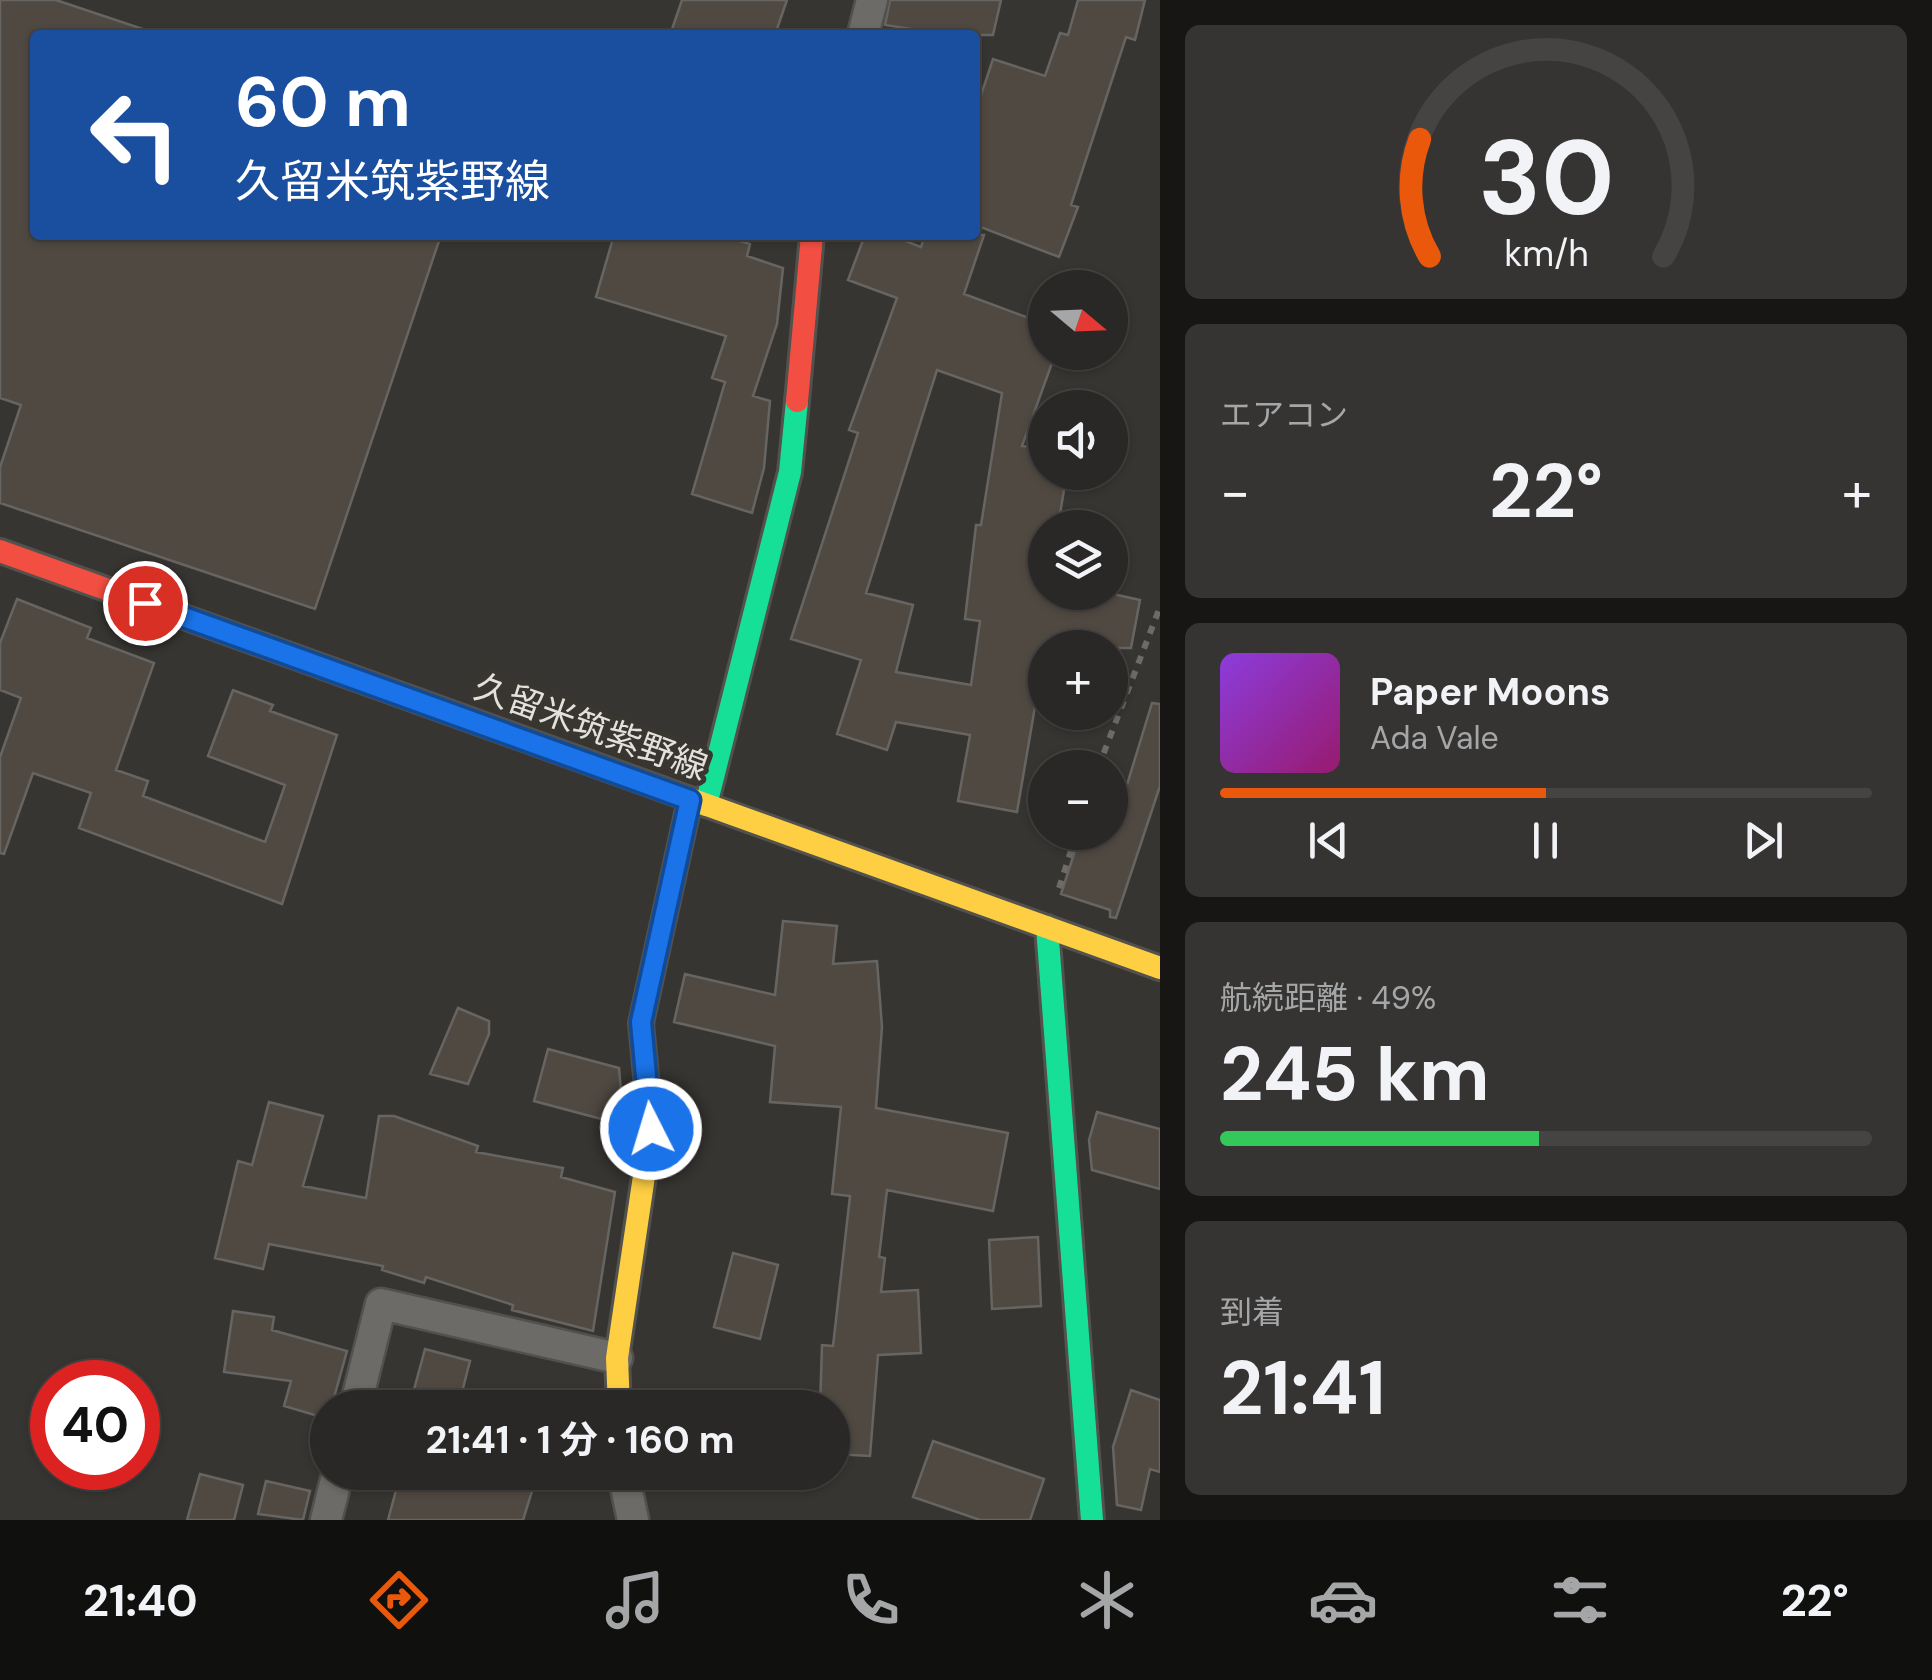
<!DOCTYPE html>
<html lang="ja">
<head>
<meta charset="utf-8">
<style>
	body { margin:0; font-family:"DM Sans","Noto Sans JP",sans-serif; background:#353432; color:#f1f3f6; height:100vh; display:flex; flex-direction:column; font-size:38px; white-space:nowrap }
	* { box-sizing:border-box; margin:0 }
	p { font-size:32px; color:#a5a6a7 }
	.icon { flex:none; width:55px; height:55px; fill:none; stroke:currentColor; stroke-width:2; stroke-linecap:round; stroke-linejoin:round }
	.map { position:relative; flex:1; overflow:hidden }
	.panel { display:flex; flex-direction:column; gap:25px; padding:25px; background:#171615; width:772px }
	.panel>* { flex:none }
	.hud { position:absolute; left:30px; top:30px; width:950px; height:210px; border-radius:10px; box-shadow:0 2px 8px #0004,0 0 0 2px #454443; background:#1a4fa0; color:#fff; overflow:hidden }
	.needle { width:65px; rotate:109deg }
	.controls { position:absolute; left:1028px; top:270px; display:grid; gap:20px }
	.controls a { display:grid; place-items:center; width:100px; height:100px; border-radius:50%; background:#292826; box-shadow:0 2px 8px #0004,0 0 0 2px #454443; font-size:50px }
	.speed { position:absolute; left:30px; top:1360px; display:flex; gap:20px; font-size:50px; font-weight:700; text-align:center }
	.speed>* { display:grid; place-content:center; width:130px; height:130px; border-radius:50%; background:#292826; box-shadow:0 2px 8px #0004,0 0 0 2px #454443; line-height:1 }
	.speed .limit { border:15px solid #d22; background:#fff; color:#111 }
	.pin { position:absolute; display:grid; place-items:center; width:85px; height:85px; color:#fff; margin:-42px; border:5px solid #fff; border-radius:50%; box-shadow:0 2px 10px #0007 }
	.me { position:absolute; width:110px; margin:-55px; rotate:355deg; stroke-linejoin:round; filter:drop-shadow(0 0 8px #0008) }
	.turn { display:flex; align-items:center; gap:35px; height:210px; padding:0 40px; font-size:45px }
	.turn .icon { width:130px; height:130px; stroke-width:2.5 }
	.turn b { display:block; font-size:70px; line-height:85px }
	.big { font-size:75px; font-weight:700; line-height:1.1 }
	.panel .widget { flex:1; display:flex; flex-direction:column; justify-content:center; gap:15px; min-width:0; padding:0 35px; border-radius:15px; background:#353432 }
	.panel .dial { align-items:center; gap:0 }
	.dial svg { height:260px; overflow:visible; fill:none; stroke:#454443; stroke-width:7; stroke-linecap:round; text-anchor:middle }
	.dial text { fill:#f1f3f6; stroke:none }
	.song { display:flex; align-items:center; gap:30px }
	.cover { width:120px; height:120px; border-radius:15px; background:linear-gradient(135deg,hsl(270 70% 55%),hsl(320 70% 35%)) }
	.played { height:10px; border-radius:5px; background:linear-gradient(90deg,#ea580c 50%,#454443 50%) }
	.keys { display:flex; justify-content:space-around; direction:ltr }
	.heat { display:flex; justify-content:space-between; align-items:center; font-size:55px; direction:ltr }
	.charge { height:15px; border-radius:8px; background:linear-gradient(90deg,#34c759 49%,#454443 0) }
	.trip { position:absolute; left:310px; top:1390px; width:540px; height:100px; border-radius:50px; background:#292826; box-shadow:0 2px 8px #0004,0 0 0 2px #454443; font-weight:700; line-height:100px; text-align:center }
	.tabs { display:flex; height:160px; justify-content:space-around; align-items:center; background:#10100f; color:#a5a6a7 }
	.tabs .icon { width:70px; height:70px }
	.tabs .on { color:#ea580c }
	.tabs b { font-size:45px; color:#f1f3f6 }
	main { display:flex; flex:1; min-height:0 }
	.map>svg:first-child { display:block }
	.building { fill:#504942; stroke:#676562; stroke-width:2.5; fill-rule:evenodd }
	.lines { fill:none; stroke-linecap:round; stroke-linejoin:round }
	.street-casing { stroke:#52514d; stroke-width:35 }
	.fast-casing { stroke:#52514d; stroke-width:28 }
	.slow-casing { stroke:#52514d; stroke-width:28 }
	.jam-casing { stroke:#52514d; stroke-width:28 }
	.path { stroke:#6c6b68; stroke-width:6; stroke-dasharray:8 8; stroke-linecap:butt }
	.street { stroke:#6d6b68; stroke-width:30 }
	.fast { stroke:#16e098; stroke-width:22 }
	.slow { stroke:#ffcf43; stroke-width:22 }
	.jam { stroke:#f24e42; stroke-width:22 }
	.route-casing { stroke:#114b97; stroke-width:25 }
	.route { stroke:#1a73e8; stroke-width:18 }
	.labels { text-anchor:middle; stroke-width:10; stroke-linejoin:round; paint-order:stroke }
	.street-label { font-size:35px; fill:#e2e1dd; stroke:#393630 }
</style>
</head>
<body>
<main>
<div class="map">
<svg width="1160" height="1520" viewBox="0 0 1160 1520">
	<rect width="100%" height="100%" fill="#373532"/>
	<path class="building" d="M0 0H56L143 29 142 35H35V235H441L315 609 0 503V467L21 405 0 398Z
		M682 0H787L775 35H670Z
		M890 0H1001L993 35H951L885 25Z
		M1078 0H1145L1135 40 1126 37 1071 205 1078 207 1059 257 975 225V113L993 59 1045 76 1060 33 1068 35Z
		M614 235H720L750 244 747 256 783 268 777 324 753 396 770 401 764 468 752 513 692 494 725 382 712 378 726 336 596 297Z
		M865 235H890L921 247 925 235H984L964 294 1045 324V352H1056L1022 446 1045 449V472H1067L1058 526 1045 524V592H1104L1140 600 1131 648H1045L1017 812 958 801 970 735 896 722 887 750 837 734 861 660 791 639 858 433 849 430 897 298 848 280ZM937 370 1002 393 981 525H976L965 619 980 621 971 685 896 672 913 605 866 593Z
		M17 599 91 628 87 638 154 663 116 770 148 781 143 796 265 842 285 785 208 756 233 690 273 705 270 711 337 735 282 904 79 828 91 793 33 773 4 854 0 853V757L21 698 0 690V643Z
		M1152 703 1160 704V786L1116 918 1110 917V910L1061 894 1081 832H1110V783L1126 788Z
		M783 921 837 926 833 964 877 961 882 1027 876 1108 1008 1133 993 1211 887 1190 879 1257 885 1258 881 1292 918 1290 921 1353 878 1355 870 1456 834 1454 832 1408H820L822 1345 833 1346 850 1196 832 1194 841 1107 770 1102 775 1046 674 1022 685 974 775 995Z
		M458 1008 489 1021V1034L468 1084 430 1074Z
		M548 1049 619 1068 624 1125 534 1101Z
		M269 1102 323 1116 303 1186 366 1198 379 1116H394L478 1146 476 1152 563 1168 561 1177 615 1192 593 1331 512 1310 513 1305 426 1277 424 1283 382 1270 383 1266 269 1244 263 1269 215 1258 238 1161 252 1165Z
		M1097 1112 1160 1129V1189L1092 1170 1089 1140Z
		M1038 1237 1041 1306 992 1309 989 1240Z
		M733 1253 778 1265 760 1339 714 1327Z
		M233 1311 274 1317 272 1330 347 1351 328 1419 284 1406 291 1381 224 1372Z
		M425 1349 470 1361 458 1408H409Z
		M1131 1390 1160 1400V1472L1150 1469 1141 1510 1117 1505 1113 1447Z
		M933 1441 1044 1479 1030 1520H980L913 1497Z
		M401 1472H538L523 1520H388Z
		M200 1474 243 1485 234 1520H187Z
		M266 1481 310 1491 303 1520 258 1514Z"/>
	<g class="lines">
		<defs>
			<path id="street" d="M863 35 872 0
				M355 1408 381 1304 617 1358
				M623 1472 633 1520
				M326 1520 338 1472"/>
			<path id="fast" d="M706 805 790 472 797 401
				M1047 927 1092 1520"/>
			<path id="slow" d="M418 701 1160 968
				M619 1408 617 1358 651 1129 641 1023 690 800"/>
			<path id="jam" d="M797 401 812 235
				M0 551 418 701"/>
		</defs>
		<use href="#street" class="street-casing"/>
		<use href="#fast" class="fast-casing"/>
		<use href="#slow" class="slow-casing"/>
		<use href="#jam" class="jam-casing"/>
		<path class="path" d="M1098 768 1160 607
			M1059 888 1077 832"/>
		<use href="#street" class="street"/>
		<use href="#fast" class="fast"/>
		<use href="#slow" class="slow"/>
		<use href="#jam" class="jam"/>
	</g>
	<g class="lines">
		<defs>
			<path id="route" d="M145 603 690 800 641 1022 651 1129"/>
		</defs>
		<use href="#route" class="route-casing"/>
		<use href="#route" class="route"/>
	</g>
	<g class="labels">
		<g class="street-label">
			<text transform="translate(591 727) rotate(20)" y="12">久留米筑紫野線</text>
		</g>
	</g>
</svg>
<div class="controls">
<a><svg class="needle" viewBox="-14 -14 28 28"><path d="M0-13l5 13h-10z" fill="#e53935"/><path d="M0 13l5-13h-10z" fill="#a5a6a7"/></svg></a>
<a><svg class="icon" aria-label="sound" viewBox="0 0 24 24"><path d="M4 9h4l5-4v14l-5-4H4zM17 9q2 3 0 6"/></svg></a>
<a><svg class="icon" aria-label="layers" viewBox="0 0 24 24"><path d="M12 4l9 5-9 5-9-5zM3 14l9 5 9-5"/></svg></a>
<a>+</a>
<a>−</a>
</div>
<div class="speed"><div class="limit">40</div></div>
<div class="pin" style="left:145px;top:603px;background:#d93025"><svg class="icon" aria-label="arrive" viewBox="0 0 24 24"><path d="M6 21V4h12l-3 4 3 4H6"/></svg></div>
<svg class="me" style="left:651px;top:1129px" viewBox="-20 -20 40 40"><circle r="17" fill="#1a73e8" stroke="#fff" stroke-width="3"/><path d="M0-11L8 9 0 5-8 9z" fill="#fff"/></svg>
<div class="trip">21:41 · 1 分 · 160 m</div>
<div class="hud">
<div class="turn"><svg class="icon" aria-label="left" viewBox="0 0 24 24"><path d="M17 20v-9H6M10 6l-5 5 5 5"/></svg><div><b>60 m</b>久留米筑紫野線</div></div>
</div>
</div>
<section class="panel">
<div class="widget dial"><svg viewBox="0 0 100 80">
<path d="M14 69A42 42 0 1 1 86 69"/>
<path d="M14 69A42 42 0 0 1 11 33" stroke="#ea580c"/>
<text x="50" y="56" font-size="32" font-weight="700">30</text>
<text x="50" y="72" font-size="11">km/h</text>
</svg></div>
<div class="widget"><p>エアコン</p>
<div class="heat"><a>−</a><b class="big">22°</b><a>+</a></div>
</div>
<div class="widget">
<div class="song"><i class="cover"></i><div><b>Paper Moons</b><p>Ada Vale</p></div></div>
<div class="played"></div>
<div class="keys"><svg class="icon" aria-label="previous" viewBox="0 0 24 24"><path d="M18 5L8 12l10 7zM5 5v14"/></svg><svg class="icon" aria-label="pause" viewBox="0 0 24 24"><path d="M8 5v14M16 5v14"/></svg><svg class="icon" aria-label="next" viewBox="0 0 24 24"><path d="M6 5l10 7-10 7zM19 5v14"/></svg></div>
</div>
<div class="widget"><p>航続距離 · 49%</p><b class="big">245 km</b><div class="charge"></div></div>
<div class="widget"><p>到着</p><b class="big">21:41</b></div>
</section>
</main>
<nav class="tabs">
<b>21:40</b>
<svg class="icon on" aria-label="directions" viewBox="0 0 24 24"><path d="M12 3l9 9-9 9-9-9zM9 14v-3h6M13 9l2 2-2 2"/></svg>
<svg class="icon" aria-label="music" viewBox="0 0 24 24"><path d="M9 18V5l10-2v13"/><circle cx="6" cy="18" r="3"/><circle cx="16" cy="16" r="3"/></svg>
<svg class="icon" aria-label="phone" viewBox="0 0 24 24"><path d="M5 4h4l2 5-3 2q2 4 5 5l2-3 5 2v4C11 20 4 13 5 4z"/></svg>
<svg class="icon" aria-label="climate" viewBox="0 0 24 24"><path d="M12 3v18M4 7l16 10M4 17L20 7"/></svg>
<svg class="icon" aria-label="car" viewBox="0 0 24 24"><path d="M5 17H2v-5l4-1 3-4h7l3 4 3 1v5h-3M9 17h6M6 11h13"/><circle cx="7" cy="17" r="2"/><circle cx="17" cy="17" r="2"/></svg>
<svg class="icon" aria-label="filters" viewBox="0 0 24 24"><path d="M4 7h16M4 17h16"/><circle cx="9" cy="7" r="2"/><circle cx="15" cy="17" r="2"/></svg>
<b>22°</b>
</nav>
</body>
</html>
